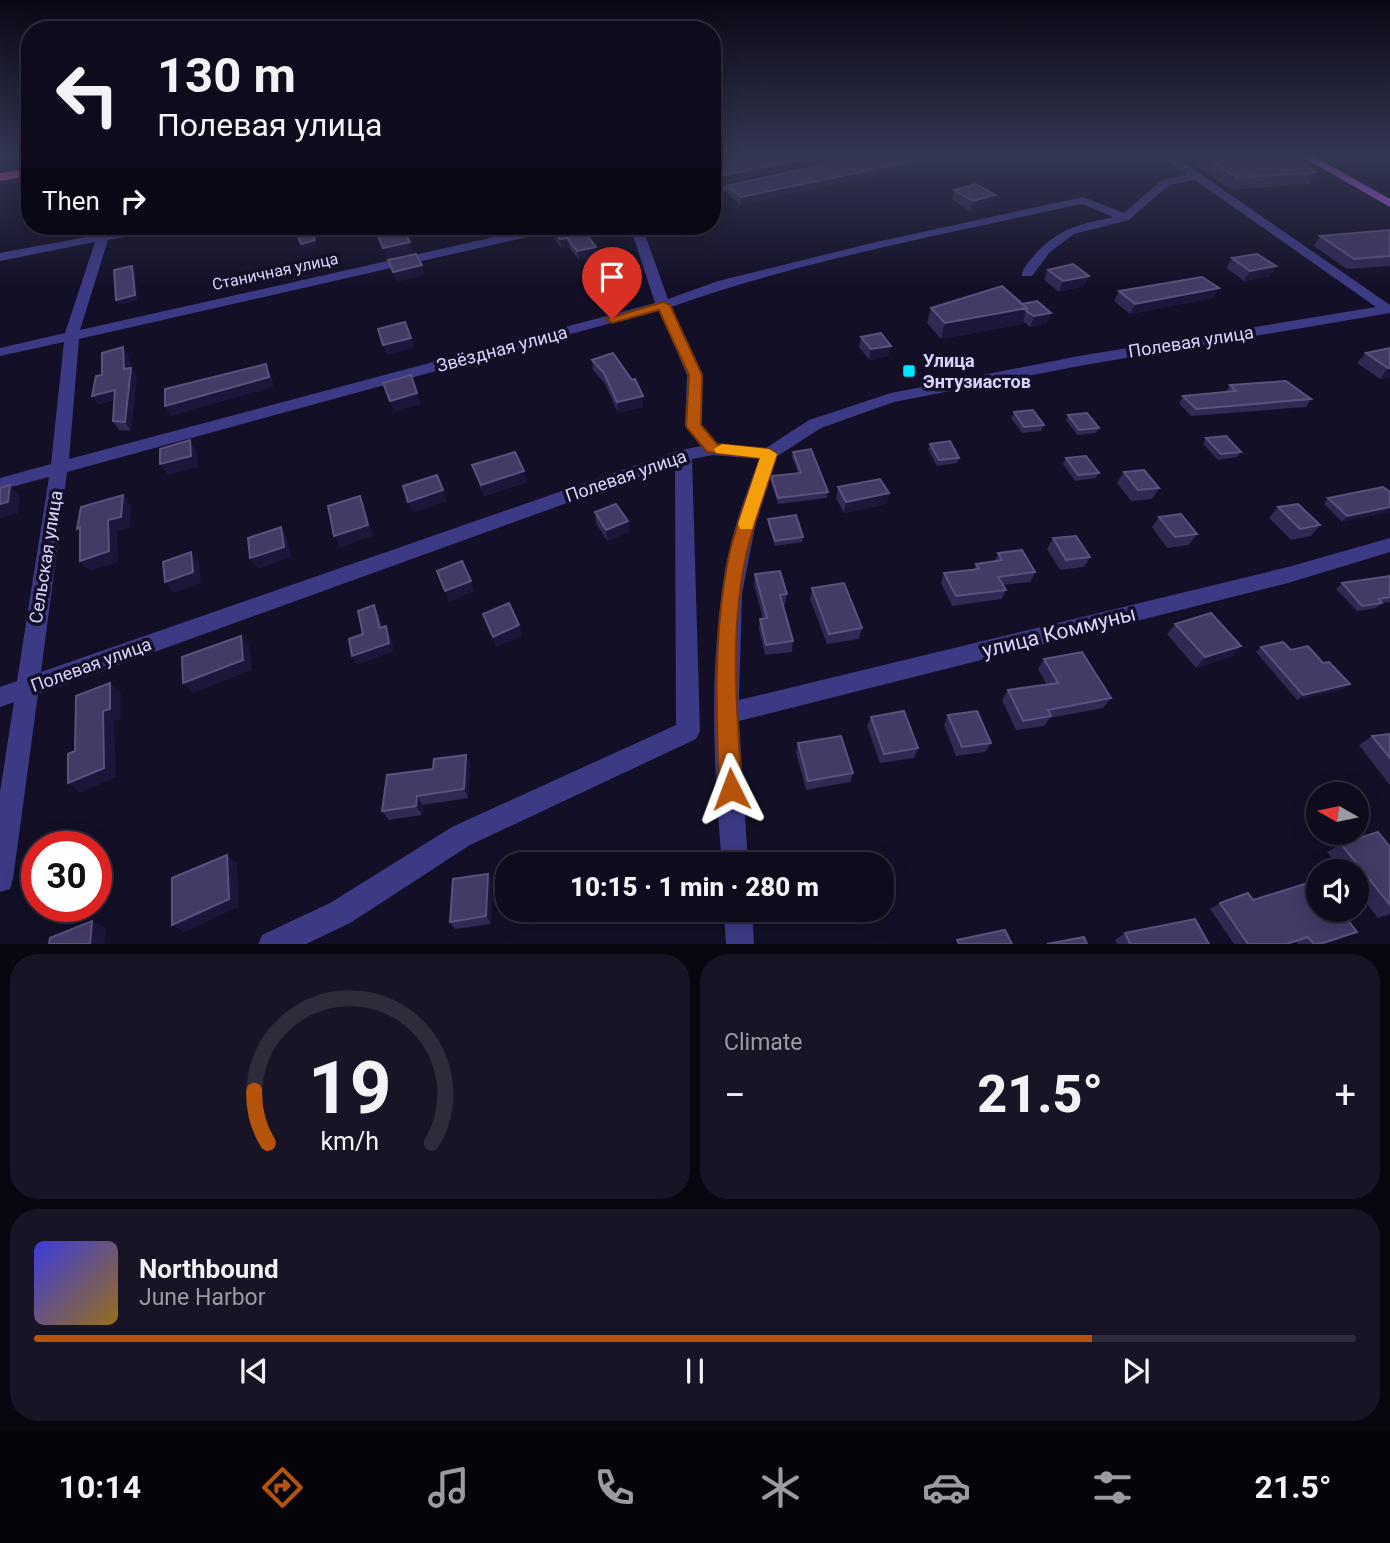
<!DOCTYPE html>
<html lang="en">
<head>
<meta charset="utf-8">
<style>
	body { margin:0; font-family:Roboto,sans-serif; background:#171425; color:#f1f3f6; height:100vh; display:flex; flex-direction:column; font-size:26px; white-space:nowrap }
	* { box-sizing:border-box; margin:0 }
	p { font-size:23px; color:#9b9ba3 }
	.icon { flex:none; width:38px; height:38px; fill:none; stroke:currentColor; stroke-width:2; stroke-linecap:round; stroke-linejoin:round }
	.map { position:relative; height:944px; overflow:hidden }
	.panel { display:flex; flex-direction:column; gap:10px; padding:10px; background:#08060f; flex:1 }
	.panel>* { flex:none }
	.top-card { position:absolute; left:21px; top:21px; width:700px; height:214px; border-radius:28px; box-shadow:0 4px 18px #0003,0 0 0 2px #2e2b3b; background:#0e0b1c; color:#f1f3f6; overflow:hidden }
	.needle { width:46px; rotate:279deg }
	.buttons { position:absolute; left:1306px; top:782px; display:grid; gap:14px }
	.buttons a { display:grid; place-items:center; width:63px; height:63px; border-radius:50%; background:#0e0b1c; box-shadow:0 4px 18px #0003,0 0 0 2px #2e2b3b; font-size:35px }
	.speed { position:absolute; left:21px; top:831px; display:flex; gap:14px; font-size:35px; font-weight:700; text-align:center }
	.speed>* { display:grid; place-content:center; width:91px; height:91px; border-radius:50%; background:#0e0b1c; box-shadow:0 4px 18px #0003,0 0 0 2px #2e2b3b; line-height:1 }
	.speed .limit { border:10px solid #d22; background:#fff; color:#111 }
	.pin { position:absolute; display:grid; place-items:center; width:60px; height:60px; color:#fff; margin:-72px -30px; border-radius:50% 50% 50% 0; rotate:-45deg; box-shadow:0 0 7px #0007 }
	.pin .icon { rotate:45deg }
	.me { position:absolute; width:77px; margin:-38px; rotate:357deg; stroke-linejoin:round; filter:drop-shadow(0 0 5px #0008) }
	.turn { display:flex; align-items:center; gap:24px; height:147px; padding:0 21px; font-size:32px }
	.turn .icon { width:91px; height:91px; stroke-width:2.5 }
	.turn b { display:block; font-size:49px; line-height:60px }
	.then { display:flex; align-items:center; height:66px; padding:0 21px; background:#0003; gap:14px; font-size:26px }
	.big { font-size:52px; font-weight:800; line-height:1.1 }
	.panel .widget { flex:1; display:flex; flex-direction:column; justify-content:center; gap:10px; min-width:0; padding:0 24px; border-radius:28px; background:#171425 }
	.panel .dial { align-items:center; gap:0 }
	.dial svg { height:182px; overflow:visible; fill:none; stroke:#2e2b3b; stroke-width:7; stroke-linecap:round; text-anchor:middle }
	.dial text { fill:#f1f3f6; stroke:none }
	.song { display:flex; align-items:center; gap:21px }
	.cover { width:84px; height:84px; border-radius:10px; background:linear-gradient(135deg,hsl(240 70% 55%),hsl(40 70% 35%)) }
	.played { height:7px; border-radius:4px; background:linear-gradient(90deg,#b45309 80%,#2e2b3b 80%) }
	.keys { display:flex; justify-content:space-around; direction:ltr }
	.heat { display:flex; justify-content:space-between; align-items:center; font-size:38px; direction:ltr }
	.panel .tiles { flex:1; display:grid; gap:10px; grid-template-columns:1fr 1fr }
	.widget:last-child { grid-column:span 2 }
	.trip { position:absolute; left:495px; top:852px; width:399px; height:70px; border-radius:28px; background:#0e0b1c; box-shadow:0 4px 18px #0003,0 0 0 2px #2e2b3b; font-weight:800; line-height:70px; text-align:center }
	.dock { display:flex; height:112px; justify-content:space-around; align-items:center; background:#06040b; color:#9b9ba3 }
	.dock .icon { width:49px; height:49px }
	.dock .selected { color:#b45309 }
	.dock b { font-size:32px; color:#f1f3f6 }
	.map>svg:first-child { display:block }
	.lines { fill:none; stroke-linecap:round; stroke-linejoin:round }
	.minor { fill:#3d3a85; fill-rule:evenodd }
	.major { fill:#c25bff; fill-rule:evenodd }
	.highway { fill:#ff4fa3; fill-rule:evenodd }
	.wall { fill:#312854 }
	.shaded-wall { fill:#1d163a }
	.building { fill:#433a66; stroke:#5a527e; stroke-width:2 }
	.route { fill:#b45309; stroke:#753606; stroke-width:2 }
	.slow { fill:#f59e0b }
	.poi-dot { fill:#00e5ff; stroke:#130f26; stroke-width:2.5 }
	.labels { text-anchor:middle; stroke-width:7; stroke-linejoin:round; paint-order:stroke }
	.far-street-label { font-size:16px; fill:#d9d4ff; stroke:#130f26 }
	.street-label { font-size:18px; fill:#d9d4ff; stroke:#130f26 }
	.poi-label { font-size:18px; font-weight:bold; fill:#d9d4ff; stroke:#130f26; text-anchor:start }
	.near-street-label { font-size:21px; fill:#d9d4ff; stroke:#130f26 }
</style>
</head>
<body>
<div class="map">
<svg width="1390" height="945" viewBox="0 0 1390 945">
	<rect width="100%" height="100%" fill="#130f26"/>
	<g class="lines">
		<path class="minor" d="M1161 155H1173L1390 305V313L1079 366 894 402 821 428 776 457 757 517 742 594 739 700 1288 567 1390 538V552L1288 583 739 721 748 864H722C713 760 707 649 731 545 737 516 749 487 759 459L713 455 692 459 700 731 696 739 470 845 350 923 304 945H258L262 935 330 903 452 827 676 725 675 464 38 694 13 879 10 889 0 892V792L14 702 0 707V687L17 681 49 477 0 490V478L51 464 64 342 0 356V348L65 333 95 242 0 261V253L145 226H168L162 230 108 240 80 330 543 226H564L558 230 79 339 69 459 655 303 630 226H642L668 299 718 281 872 243 1083 197 1124 213 1162 180 1188 175ZM1195 180 1376 307 1079 356 891 393 809 420 766 448 718 444 701 425 703 375 671 307C804 260 944 234 1082 204L1113 217C1078 225 1056 229 1032 258 1027 264 1022 269 1022 276H1032L1050 252 1074 234 1129 220 1169 185ZM659 310 687 375 685 426 701 446 677 451 41 672 67 472Z
			M750 180 754 181V185L712 194V188Z
			M724 910H752L754 945H726Z"/>
		<path class="major" d="M1299 155H1311L1390 199V207Z"/>
		<path class="highway" d="M30 168V176L0 181V173Z"/>
	</g>
	<path class="wall" d="M760 155 716 185 712 182V164Z
		M867 155 740 205 727 193V186Z
		M1182 155H1288L1316 172 1309 184 1231 190Z
		M1354 155H1390V158L1364 160Z
		M954 190 992 205 970 211 952 199Z
		M550 226 597 256 579 260 569 247 561 248 551 234Z
		M1390 230V266L1347 269 1314 246 1320 236Z
		M1232 258 1276 266 1270 276 1244 281 1226 268Z
		M1048 270 1089 276 1084 286 1059 292 1044 280Z
		M1219 288 1213 298 1130 314 1114 301 1119 291Z
		M1022 304 1047 323 1030 327 1023 321 1022 324 941 339 927 323 931 308Z
		M861 337 889 356 869 360 859 347Z
		M1390 348V377L1380 379 1357 363 1366 353Z
		M129 356 130 368H131L137 376 131 431 119 430 113 421 114 400 99 404 92 396 102 375Z
		M592 360 643 407 618 413 605 384 593 370Z
		M1230 385 1311 399 1306 407 1191 416 1179 403 1183 396 1226 392Z
		M1014 412 1044 425 1041 431 1022 433 1011 418Z
		M1068 415 1099 428 1096 433 1077 435 1066 420Z
		M1206 438 1241 452 1237 457 1218 460 1203 444Z
		M930 444 959 458 957 463 937 466 928 449Z
		M793 452 828 492 827 498 778 504 771 482V476L798 473 792 457Z
		M1066 458 1099 473 1096 478 1075 481 1063 464Z
		M472 465 527 482 484 496Z
		M1124 472 1159 488 1152 499 1131 501 1117 483Z
		M838 487 889 493 886 504 844 513 836 498Z
		M1390 492 1342 522 1324 504 1328 498Z
		M1278 507 1320 525 1311 536 1291 540 1269 518Z
		M595 512 629 532 607 541 596 523Z
		M1159 517 1197 534 1189 545 1167 548 1152 527Z
		M768 519 803 537 802 542 775 546 768 524Z
		M1053 538 1090 557 1084 567 1060 570 1047 549Z
		M998 553 1035 572 1030 582 1003 585 1006 590 1002 599 952 606 941 583 944 573 974 570 976 564 995 561Z
		M755 574 787 594 785 605H783L793 641 792 652 765 655 759 629 760 619H763L754 585Z
		M1390 576V602L1382 603 1376 608 1357 611 1336 589 1342 583Z
		M812 588 862 628 859 639 827 644 810 599Z
		M1175 624 1241 646 1232 656 1196 668 1167 634Z
		M1261 647 1291 650 1323 663 1350 684 1344 689 1297 700 1256 652Z
		M1044 659 1111 698 1103 708 1050 718 1044 726 1016 730 1002 700 1008 690 1047 685 1038 669Z
		M948 715 991 743 985 752 956 756 944 725Z
		M871 717 918 748 914 758 880 763 867 726Z
		M1390 734V784H1389L1359 745 1372 736Z
		M798 743 853 773 850 782 806 790 796 753Z
		M470 764 468 798 423 805 422 815 389 820 382 811Z
		M1341 844 1390 847V914L1378 918 1356 890V872H1342L1327 852Z
		M488 874 492 881 491 924 455 929 450 922Z
		M1253 900 1357 932 1324 944H1298L1297 942 1290 944H1234L1210 909 1220 903Z
		M518 910H573L557 913V916L522 922 518 914Z
		M1125 933 1209 944H1117L1115 940Z"/>
	<path class="shaded-wall" d="M822 155H854L716 185V177Z
		M941 155H972L740 205 741 197Z
		M995 195 992 205 970 211 973 201Z
		M567 238 569 247 561 248 560 239Z
		M315 240 317 245 303 249 301 244Z
		M410 242 413 253 387 258 383 248Z
		M596 247 597 256 579 260 577 251Z
		M422 265 425 275 397 282 393 272Z
		M132 266 135 271 138 300 119 305 116 300Z
		M1276 266 1270 276 1244 281 1250 271Z
		M1089 276 1084 286 1059 292 1063 281Z
		M1219 288 1213 298 1130 314 1135 304Z
		M1027 308 1022 324 941 339 945 323Z
		M1051 313 1047 323 1030 327 1034 316Z
		M411 338 415 348 387 355 383 345Z
		M891 346 889 356 869 360 871 349Z
		M123 347 129 356 130 378 124 369Z
		M266 364 271 374 274 387 171 416 165 406Z
		M131 368 137 376 131 431 125 422Z
		M1388 368H1390V377L1380 379Z
		M115 390 121 399 99 404 92 396Z
		M417 393 421 404 394 412 390 401Z
		M643 396V407L618 413 617 402Z
		M190 440 197 451 198 467 168 475 160 464Z
		M524 471 527 482 484 496 481 485Z
		M10 485 20 496 18 513 0 518V504Z
		M443 490 447 501 413 513 408 502Z
		M889 493 886 504 844 513 846 502Z
		M123 495 131 506 130 528 117 531 118 562 90 571 80 561 108 520Z
		M360 496 365 507 373 536 340 547 334 536Z
		M1390 507V512L1342 522 1347 516Z
		M628 521 629 532 607 541 606 530Z
		M281 527 287 538 291 557 258 569 250 558Z
		M191 552 199 563 201 583 174 593 165 582Z
		M471 581 474 591 449 602 445 591Z
		M374 605 379 614 385 637 380 628Z
		M519 625 522 636 496 647 493 637Z
		M386 626 390 635 394 651 357 665 352 656Z
		M241 636 249 646 252 670 193 693 183 683Z
		M1241 646 1232 656 1196 668 1205 657Z
		M110 683 121 693V719L114 721 116 777 80 793 68 783 103 711Z
		M1350 684 1344 689 1297 700 1303 695Z
		M466 755 470 764 468 798 464 789Z
		M417 796 423 805 422 815 416 806Z
		M227 855 237 863 239 907 184 932 172 925Z
		M488 874 492 881 491 924 486 916Z
		M92 921 106 928 104 944H90Z
		M1357 932 1324 944H1320Z"/>
	<path class="building" d="M760 155H822L716 177 712 174V164Z
		M867 155H941L741 197 727 186Z
		M1203 155H1288L1316 172 1237 178Z
		M976 184 995 195 973 201 954 190Z
		M294 226H309L315 240 301 244Z
		M396 226H401L410 242 383 248 376 231Z
		M550 226H580L596 247 577 251 567 238 560 239Z
		M1390 230V256L1354 259 1320 236Z
		M416 254 422 265 393 272 388 260Z
		M1257 254 1276 266 1250 271 1232 258Z
		M1073 264 1089 276 1063 281 1048 270Z
		M132 266 135 295 116 300 114 270Z
		M1202 277 1219 288 1135 304 1119 291Z
		M1002 286 1027 308 945 323 931 308Z
		M1037 301 1051 313 1034 316 1026 311 1027 308 1022 304Z
		M405 322 411 338 383 345 378 329Z
		M881 333 891 346 871 349 861 337Z
		M123 347 124 369 131 368 125 422 113 421 115 390 92 396 96 376 102 375V353Z
		M1390 348V368H1388L1366 353Z
		M613 353 632 380 635 379 643 396 617 402 604 373 592 360Z
		M266 364 269 377 165 406V389Z
		M411 375 417 393 390 401 383 383Z
		M1286 381 1311 399 1196 409 1183 396 1236 391 1230 385Z
		M1033 410 1044 425 1024 427 1014 412Z
		M1087 413 1099 428 1079 430 1068 415Z
		M1226 436 1241 452 1221 454 1206 438Z
		M190 440 191 456 160 464V449Z
		M950 441 959 458 939 460 930 444Z
		M811 449 828 492 778 498 771 476 801 473 793 452Z
		M515 452 524 471 481 485 472 465Z
		M1086 456 1099 473 1078 475 1066 458Z
		M1144 470 1159 488 1138 490 1124 472Z
		M437 475 443 490 408 502 403 486Z
		M880 479 889 493 846 502 838 487Z
		M10 485 8 502 0 504V488Z
		M1383 487 1390 492V507L1347 516 1328 498Z
		M123 495 121 517 108 520 109 551 80 561V528L77 529 81 507Z
		M360 496 368 525 334 536 328 506Z
		M616 504 628 521 606 530 595 512Z
		M1298 504 1320 525 1300 529 1278 507Z
		M1181 514 1197 534 1175 537 1159 517Z
		M796 515 803 537 775 541 768 519Z
		M281 527 284 547 250 558 248 538Z
		M1076 536 1090 557 1066 560 1053 538Z
		M1022 550 1035 572 998 577 1006 590 956 596 944 573 979 569 976 564 1002 560 998 553Z
		M191 552 193 572 165 582 163 562Z
		M462 561 471 581 445 591 437 571Z
		M780 571 787 594 780 595 793 641 766 645 760 619 767 618 755 574Z
		M1390 576V597L1379 599 1382 603 1362 606 1342 583Z
		M844 583 862 628 829 634 812 588Z
		M509 603 519 625 493 637 483 614Z
		M374 605 380 628 386 626 389 643 352 656 349 639 363 634 358 611Z
		M1211 613 1241 646 1205 657 1175 624Z
		M241 636 243 660 183 683 182 657Z
		M1283 642 1291 650 1308 646 1323 663 1329 662 1350 684 1303 695 1261 647Z
		M1082 652 1111 698 1048 710 1051 716 1023 721 1008 690 1058 683 1044 659Z
		M110 683V709L103 711 104 768 68 783V754L75 751 76 696Z
		M904 711 918 748 884 754 871 717Z
		M977 711 991 743 962 747 948 715Z
		M1390 734V758L1372 736Z
		M841 736 853 773 808 781 798 743Z
		M466 755 464 789 417 796 416 806 382 811 387 775 433 769 434 759Z
		M1378 832 1390 847V905L1341 844Z
		M608 854 609 864H557Z
		M227 855 229 899 172 925V878Z
		M488 874 486 916 450 922 453 879Z
		M1317 880 1318 910H1340L1357 932 1320 944H1314L1308 937 1286 944H1248L1220 903 1248 893 1253 900Z
		M518 910H545L518 914Z
		M1195 919 1209 944H1130L1125 933Z
		M92 921 90 944H49L50 938Z
		M1005 930 1012 944H959L957 940Z
		M1084 937 1087 944H1047Z"/>
	<linearGradient id="sky" x2="0" y2="1"><stop stop-color="#0a0815"/><stop offset="0.54" stop-color="#333752"/><stop offset="1" stop-color="#333752" stop-opacity="0"/></linearGradient>
	<rect width="1390" height="287" fill="url(#sky)"/>
	<path class="route" d="M663 302 670 305 702 375 701 425 717 444 769 449 777 454C767 487 755 519 747 552 729 629 737 712 742 789L739 797 731 801 723 797 719 789C716 711 713 632 729 555 736 523 750 490 760 458L707 452 688 429 686 426 689 375 659 310 612 323 606 319Z"/>
	<path class="slow" d="M722 444 769 449 777 454 752 529H740L738 524 760 458 716 453 714 449Z"/>
	<rect class="poi-dot" x="902" y="364" width="14" height="14" rx="3.5"/>
	<g class="labels">
		<g class="far-street-label">
			<text transform="translate(275 271) rotate(-12)" y="6">Станичная улица</text>
		</g>
		<g class="street-label">
			<text transform="translate(1191 342) rotate(-9)" y="6">Полевая улица</text>
			<text transform="translate(502 349) rotate(-15)" y="6">Звёздная улица</text>
			<text transform="translate(626 476) rotate(-19)" y="6">Полевая улица</text>
			<text transform="translate(46 557) rotate(-81)" y="6">Сельская улица</text>
			<text transform="translate(91 665) rotate(-20)" y="6">Полевая улица</text>
		</g>
		<g class="poi-label">
			<text x="923" y="367">Улица<tspan x="923" dy="21">Энтузиастов</tspan></text>
		</g>
		<g class="near-street-label">
			<text transform="translate(1059 632) rotate(-14)" y="7">улица Коммуны</text>
		</g>
	</g>
</svg>
<div class="buttons">
<a><svg class="needle" viewBox="-14 -14 28 28"><path d="M0-13l5 13h-10z" fill="#e53935"/><path d="M0 13l5-13h-10z" fill="#9b9ba3"/></svg></a>
<a><svg class="icon" aria-label="sound" viewBox="0 0 24 24"><path d="M4 9h4l5-4v14l-5-4H4zM17 9q2 3 0 6"/></svg></a>
</div>
<div class="speed"><div class="limit">30</div></div>
<div class="pin" style="left:612px;top:319px;background:#d93025"><svg class="icon" aria-label="arrive" viewBox="0 0 24 24"><path d="M6 21V4h12l-3 4 3 4H6"/></svg></div>
<svg class="me" style="left:731px;top:789px" viewBox="-20 -20 40 40"><path d="M0-17L14 15 0 8-14 15z" fill="#b45309" stroke="#fff" stroke-width="4"/></svg>
<div class="trip">10:15 · 1 min · 280 m</div>
<div class="top-card">
<div class="turn"><svg class="icon" aria-label="left" viewBox="0 0 24 24"><path d="M17 20v-9H6M10 6l-5 5 5 5"/></svg><div><b>130 m</b>Полевая улица</div></div>
<div class="then">Then<svg class="icon" aria-label="right" viewBox="0 0 24 24"><path d="M7 20v-9h11M14 6l5 5-5 5"/></svg></div>
</div>
</div>
<section class="panel">
<div class="tiles">
<div class="widget dial"><svg viewBox="0 0 100 80">
<path d="M14 69A42 42 0 1 1 86 69"/>
<path d="M14 69A42 42 0 0 1 8 46" stroke="#b45309"/>
<text x="50" y="56" font-size="32" font-weight="700">19</text>
<text x="50" y="72" font-size="11">km/h</text>
</svg></div>
<div class="widget"><p>Climate</p>
<div class="heat"><a>−</a><b class="big">21.5°</b><a>+</a></div>
</div>
<div class="widget">
<div class="song"><i class="cover"></i><div><b>Northbound</b><p>June Harbor</p></div></div>
<div class="played"></div>
<div class="keys"><svg class="icon" aria-label="previous" viewBox="0 0 24 24"><path d="M18 5L8 12l10 7zM5 5v14"/></svg><svg class="icon" aria-label="pause" viewBox="0 0 24 24"><path d="M8 5v14M16 5v14"/></svg><svg class="icon" aria-label="next" viewBox="0 0 24 24"><path d="M6 5l10 7-10 7zM19 5v14"/></svg></div>
</div>
</div>
</section>
<nav class="dock">
<b>10:14</b>
<svg class="icon selected" aria-label="directions" viewBox="0 0 24 24"><path d="M12 3l9 9-9 9-9-9zM9 14v-3h6M13 9l2 2-2 2"/></svg>
<svg class="icon" aria-label="music" viewBox="0 0 24 24"><path d="M9 18V5l10-2v13"/><circle cx="6" cy="18" r="3"/><circle cx="16" cy="16" r="3"/></svg>
<svg class="icon" aria-label="phone" viewBox="0 0 24 24"><path d="M5 4h4l2 5-3 2q2 4 5 5l2-3 5 2v4C11 20 4 13 5 4z"/></svg>
<svg class="icon" aria-label="climate" viewBox="0 0 24 24"><path d="M12 3v18M4 7l16 10M4 17L20 7"/></svg>
<svg class="icon" aria-label="car" viewBox="0 0 24 24"><path d="M5 17H2v-5l4-1 3-4h7l3 4 3 1v5h-3M9 17h6M6 11h13"/><circle cx="7" cy="17" r="2"/><circle cx="17" cy="17" r="2"/></svg>
<svg class="icon" aria-label="filters" viewBox="0 0 24 24"><path d="M4 7h16M4 17h16"/><circle cx="9" cy="7" r="2"/><circle cx="15" cy="17" r="2"/></svg>
<b>21.5°</b>
</nav>
</body>
</html>
